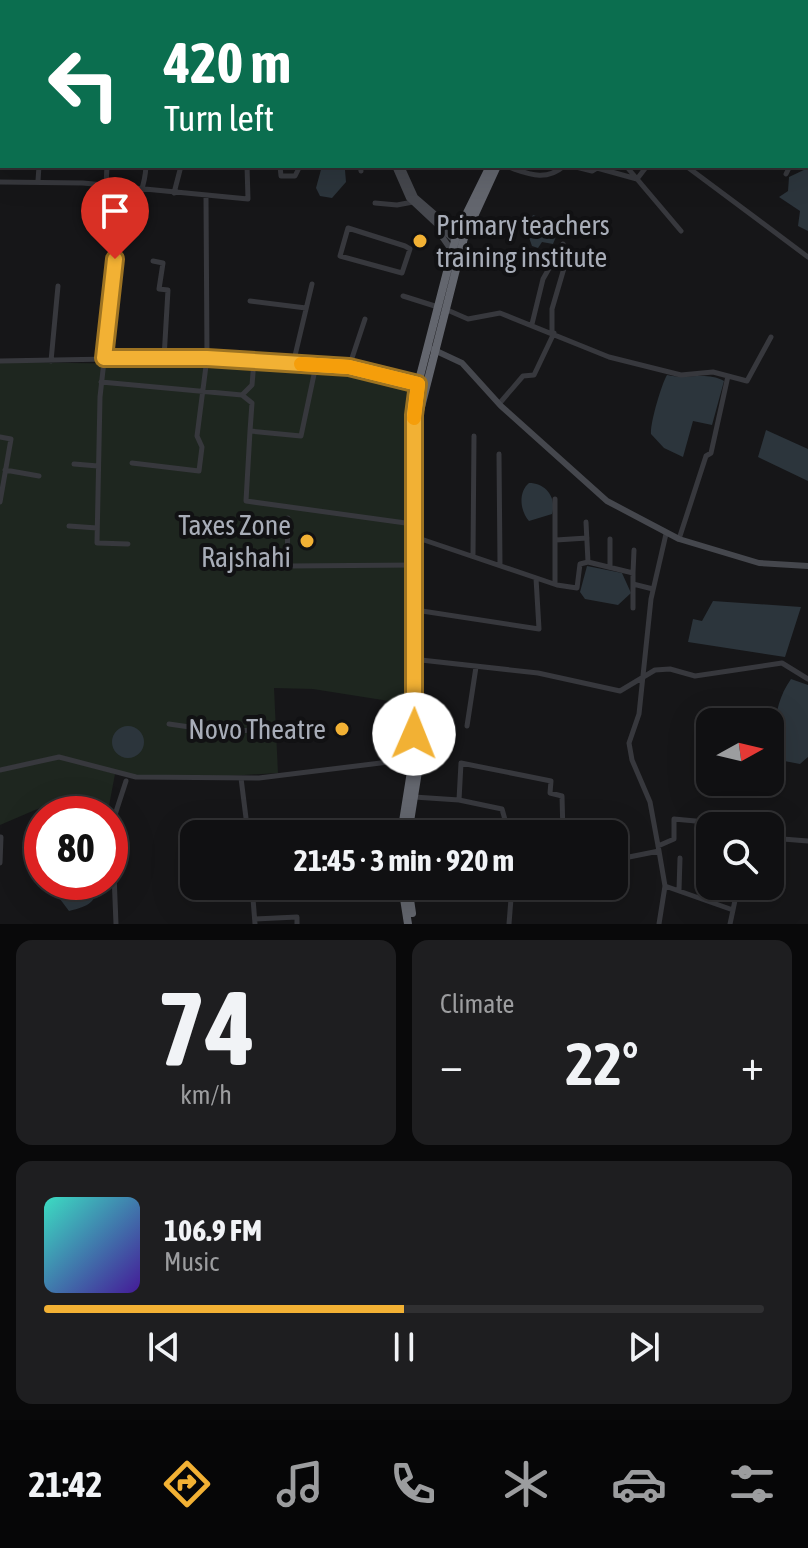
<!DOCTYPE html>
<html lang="en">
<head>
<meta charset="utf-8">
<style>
	body { margin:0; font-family:"Asap Condensed",sans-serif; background:#1e1e20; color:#f1f3f6; height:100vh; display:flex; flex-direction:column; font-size:30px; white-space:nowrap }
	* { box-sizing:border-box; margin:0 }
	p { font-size:26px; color:#9c9d9f }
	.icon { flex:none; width:44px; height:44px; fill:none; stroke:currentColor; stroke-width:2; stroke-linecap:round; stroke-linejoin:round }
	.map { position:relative; height:924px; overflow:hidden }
	.panel { display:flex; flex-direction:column; gap:16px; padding:16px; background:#09090a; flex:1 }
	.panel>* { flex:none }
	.guide { position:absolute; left:0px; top:0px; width:808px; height:168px; box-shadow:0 8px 32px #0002,0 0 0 2px #303032; background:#0b6e4f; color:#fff; overflow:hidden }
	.needle { width:52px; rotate:82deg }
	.tools { position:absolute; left:696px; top:708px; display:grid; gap:16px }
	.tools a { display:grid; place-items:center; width:88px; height:88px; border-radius:16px; background:#101012; box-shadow:0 8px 32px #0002,0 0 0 2px #303032; font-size:40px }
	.speed { position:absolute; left:24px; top:796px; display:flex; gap:16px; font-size:40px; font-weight:700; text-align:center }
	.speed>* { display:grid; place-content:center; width:104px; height:104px; border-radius:50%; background:#101012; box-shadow:0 8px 32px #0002,0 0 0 2px #303032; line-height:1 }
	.speed .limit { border:12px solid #d22; background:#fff; color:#111 }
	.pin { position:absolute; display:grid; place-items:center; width:68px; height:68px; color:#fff; margin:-82px -34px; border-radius:50% 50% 50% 0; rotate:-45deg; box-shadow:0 0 8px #0007 }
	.pin .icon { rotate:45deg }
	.me { position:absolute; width:88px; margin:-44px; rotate:1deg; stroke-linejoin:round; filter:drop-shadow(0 0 6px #0008) }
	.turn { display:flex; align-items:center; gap:28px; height:168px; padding:0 32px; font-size:36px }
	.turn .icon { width:104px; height:104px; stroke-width:2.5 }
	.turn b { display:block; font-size:56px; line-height:68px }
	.big { font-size:60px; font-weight:700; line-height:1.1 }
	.panel .card { flex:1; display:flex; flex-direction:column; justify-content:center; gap:12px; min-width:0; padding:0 28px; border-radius:16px; background:#1e1e20 }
	.panel .dial { align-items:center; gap:0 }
	.dial b { font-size:104px; line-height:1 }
	.song { display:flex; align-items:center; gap:24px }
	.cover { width:96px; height:96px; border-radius:12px; background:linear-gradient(135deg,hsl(170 70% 55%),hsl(260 70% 35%)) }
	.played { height:8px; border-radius:4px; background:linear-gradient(90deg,#f2b134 50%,#303032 50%) }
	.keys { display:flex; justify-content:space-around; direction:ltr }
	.heat { display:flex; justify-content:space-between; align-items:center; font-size:44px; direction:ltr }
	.panel .tiles { flex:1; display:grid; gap:16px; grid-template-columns:1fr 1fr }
	.card:last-child { grid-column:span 2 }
	.trip { position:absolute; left:180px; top:820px; width:448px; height:80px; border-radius:16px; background:#101012; box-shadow:0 8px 32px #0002,0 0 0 2px #303032; font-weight:700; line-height:80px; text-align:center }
	.tab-bar { display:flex; height:128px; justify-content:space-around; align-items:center; background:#060607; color:#9c9d9f }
	.tab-bar .icon { width:56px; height:56px }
	.tab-bar .current { color:#f2b134 }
	.tab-bar b { font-size:36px; color:#f1f3f6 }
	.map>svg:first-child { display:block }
	.green { fill:#1e261f }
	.water { fill:#2c353c }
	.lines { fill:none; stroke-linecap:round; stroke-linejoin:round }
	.street { stroke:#37383d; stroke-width:5 }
	.secondary { stroke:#45474d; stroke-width:6 }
	.highway { stroke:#63666e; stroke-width:8 }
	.route-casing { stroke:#9d7322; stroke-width:20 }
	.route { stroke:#f2b134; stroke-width:14 }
	.slow { stroke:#f59e0b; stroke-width:14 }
	.poi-dot { fill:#f2b134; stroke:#111113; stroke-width:3 }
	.labels { text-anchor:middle; stroke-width:8; stroke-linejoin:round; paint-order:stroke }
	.poi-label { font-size:28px; fill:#a8adb8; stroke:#111113; text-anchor:end }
</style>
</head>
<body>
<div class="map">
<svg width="808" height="924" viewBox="0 0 808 924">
	<rect width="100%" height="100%" fill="#161618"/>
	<path class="green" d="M0 362 290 366 413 386V624L408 704 313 689 274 688 278 773 228 776 130 775 59 755 0 768Z
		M58 758 115 774 108 811 42 807 0 825V771Z"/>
	<path class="water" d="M322 166H341L345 170 346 182 332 198 320 196 316 188Z
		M808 168V231L798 226 800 211 779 197 788 191 789 177Z
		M533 215 550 221 557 234 553 244 542 242 538 248 532 246 526 229Z
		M667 375C687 380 706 371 724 381L712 425 693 421 683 457 664 448 651 434C650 423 662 383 667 375Z
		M766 430 808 449V481L758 457Z
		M529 483C546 483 557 498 552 514L529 521C520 511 518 492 529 483Z
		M587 566 622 573 631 593 618 605 585 599 580 592Z
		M713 601 801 607 785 657 688 642 693 619 702 621Z
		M791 679 808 685V757L800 764 779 760C772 732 774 703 791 679Z
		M112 742a16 16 0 1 1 32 0a16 16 0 1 1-32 0Z
		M57 882H99C96 903 89 906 69 911L60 899Z"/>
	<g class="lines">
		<path class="street" d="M30 0 32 2
			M89 0V2
			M143 0V2
			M191 0 192 2
			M252 0V2
			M307 0H322
			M475 0V2
			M633 0V2
			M17 2 19 0
			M55 2 56 0
			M164 2V0
			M293 2 298 0
			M361 2 367 0
			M0 19 2 17
			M806 31H808
			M0 46 2 40
			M0 67H2
			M806 74H808
			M0 85 2 82
			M0 98 2 99
			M0 149H2
			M806 158 808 157
			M0 163 2 158
			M280 166 281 176H295L300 166
			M360 166 361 171
			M505 166C527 173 544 183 564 166
			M572 166 592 171 597 168 637 179 681 231
			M626 166 637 179 647 166
			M686 166 808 257
			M786 174 790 166
			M38 181 39 166
			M0 182 83 183 248 199 247 166
			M106 185 107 166
			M174 193 181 166
			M375 203 397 205 413 202
			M348 228 405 246 410 249 402 273 340 256Z
			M153 261 163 263 159 289 168 290 164 358
			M403 296 438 307
			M250 301 306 308
			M445 309 468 319 500 313 609 357 681 375 713 372 747 381 771 337
			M532 324 543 279 563 244
			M552 332V309L567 258
			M0 361 164 358 259 361 349 367 420 385
			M51 361 58 286
			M293 364 312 284
			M349 367 365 319
			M101 382 242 395 252 385 254 361
			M242 395 252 403 250 431 301 436 316 365
			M499 404 523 376 534 375 554 333
			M250 431 246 501 413 524
			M0 437 11 439 0 502
			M499 454 500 565
			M132 463 199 471 202 447 197 436 207 358 206 196
			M74 464 98 466
			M5 470 39 476
			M555 499V584
			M288 518 287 566 416 565
			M586 522 588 562
			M69 526 97 528
			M421 539 557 585 577 588 580 564 588 562 633 573V584L653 589
			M610 539V567
			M679 539 706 456 711 453 728 376
			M556 540 587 538
			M128 544 97 543 100 397 118 236C127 207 144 202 146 166
			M473 556 474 436
			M633 573 634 550
			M633 608V584
			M422 611 539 629 536 578
			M421 660 538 673 620 691 655 670 670 669 695 676 782 663 808 679
			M169 724 224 732 268 729
			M467 726 476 667
			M0 770 59 757 136 777 259 778 413 759
			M241 778 248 834
			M414 797 459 800 461 763 551 781 550 793 562 796 563 834
			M459 800 502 809 509 834
			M230 831H247
			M770 838 808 841
			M658 846 674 839V819L749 826
			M614 860 659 851
			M0 863 1 837
			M252 886 255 924
			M665 886 733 910 730 924
			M679 890 680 858
			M733 910 738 886
			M255 919 297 917V924
			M116 924 112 824 126 781
			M509 924 512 886
			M659 924 665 886 659 851 650 802 632 760 629 743 639 714 651 599 666 534"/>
		<path class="secondary" d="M346 0 347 2
			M352 0V2
			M395 166 409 198 456 242
			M401 166 415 197 459 235
			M438 231 452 251
			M432 349 462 363 501 406 607 501 679 539 759 563 808 566"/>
		<path class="highway" d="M689 2 692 0
			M401 834 413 759 414 415 418 384 457 233 490 166
			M408 834 420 759V411L464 238 497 166
			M402 886 408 924
			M408 886 412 913"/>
	</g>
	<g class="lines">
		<defs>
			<path id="route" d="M115 259 104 358H207L349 367 418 384 414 415V734"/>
		</defs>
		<use href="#route" class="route-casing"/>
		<use href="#route" class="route"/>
		<path class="slow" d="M301 364 349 367 418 384 414 418"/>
	</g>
	<g class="poi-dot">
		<circle cx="420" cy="241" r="8"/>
		<circle cx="307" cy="541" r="8"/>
		<circle cx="342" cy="729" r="8"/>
	</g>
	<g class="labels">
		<g class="poi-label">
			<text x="436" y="235" text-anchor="start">Primary teachers<tspan x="436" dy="32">training institute</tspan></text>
			<text x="291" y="535">Taxes Zone<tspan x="291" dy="32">Rajshahi</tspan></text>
			<text x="326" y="739">Novo Theatre</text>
		</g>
	</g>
</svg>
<div class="tools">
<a><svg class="needle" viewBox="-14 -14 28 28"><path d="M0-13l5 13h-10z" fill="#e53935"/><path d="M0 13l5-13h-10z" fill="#9c9d9f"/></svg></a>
<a><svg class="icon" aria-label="search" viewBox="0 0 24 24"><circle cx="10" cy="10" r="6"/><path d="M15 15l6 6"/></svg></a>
</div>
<div class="speed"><div class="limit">80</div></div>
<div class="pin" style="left:115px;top:259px;background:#d93025"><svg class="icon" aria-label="arrive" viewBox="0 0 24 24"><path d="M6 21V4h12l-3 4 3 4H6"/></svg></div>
<svg class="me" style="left:414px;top:734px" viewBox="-20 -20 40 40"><circle r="19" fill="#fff"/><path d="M0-13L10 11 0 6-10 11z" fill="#f2b134"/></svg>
<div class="trip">21:45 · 3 min · 920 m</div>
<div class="guide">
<div class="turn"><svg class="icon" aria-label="left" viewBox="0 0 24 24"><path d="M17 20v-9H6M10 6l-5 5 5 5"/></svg><div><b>420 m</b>Turn left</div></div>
</div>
</div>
<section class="panel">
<div class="tiles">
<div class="card dial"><b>74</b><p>km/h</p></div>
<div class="card"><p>Climate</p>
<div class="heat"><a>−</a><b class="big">22°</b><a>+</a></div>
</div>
<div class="card">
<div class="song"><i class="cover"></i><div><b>106.9 FM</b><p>Music</p></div></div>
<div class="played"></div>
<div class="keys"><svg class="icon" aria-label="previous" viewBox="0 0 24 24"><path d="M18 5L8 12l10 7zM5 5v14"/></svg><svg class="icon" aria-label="pause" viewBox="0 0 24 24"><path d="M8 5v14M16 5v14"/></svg><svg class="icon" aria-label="next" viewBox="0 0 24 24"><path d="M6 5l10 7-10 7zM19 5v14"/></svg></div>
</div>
</div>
</section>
<nav class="tab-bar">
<b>21:42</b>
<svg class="icon current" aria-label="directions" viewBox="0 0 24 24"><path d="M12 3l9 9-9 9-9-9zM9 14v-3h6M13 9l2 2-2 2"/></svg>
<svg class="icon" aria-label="music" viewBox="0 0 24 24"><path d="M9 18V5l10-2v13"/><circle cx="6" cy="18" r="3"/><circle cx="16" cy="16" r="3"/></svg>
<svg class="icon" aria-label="phone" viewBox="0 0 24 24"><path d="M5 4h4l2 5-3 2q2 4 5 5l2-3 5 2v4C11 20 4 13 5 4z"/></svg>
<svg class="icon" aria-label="climate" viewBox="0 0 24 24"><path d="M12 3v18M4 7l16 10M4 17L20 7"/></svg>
<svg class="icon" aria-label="car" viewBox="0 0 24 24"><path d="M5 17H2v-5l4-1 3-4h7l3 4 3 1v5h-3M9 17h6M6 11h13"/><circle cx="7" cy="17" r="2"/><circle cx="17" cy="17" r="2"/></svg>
<svg class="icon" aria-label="filters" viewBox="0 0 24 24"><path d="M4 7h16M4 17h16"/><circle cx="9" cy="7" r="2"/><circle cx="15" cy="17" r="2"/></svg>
</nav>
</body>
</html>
